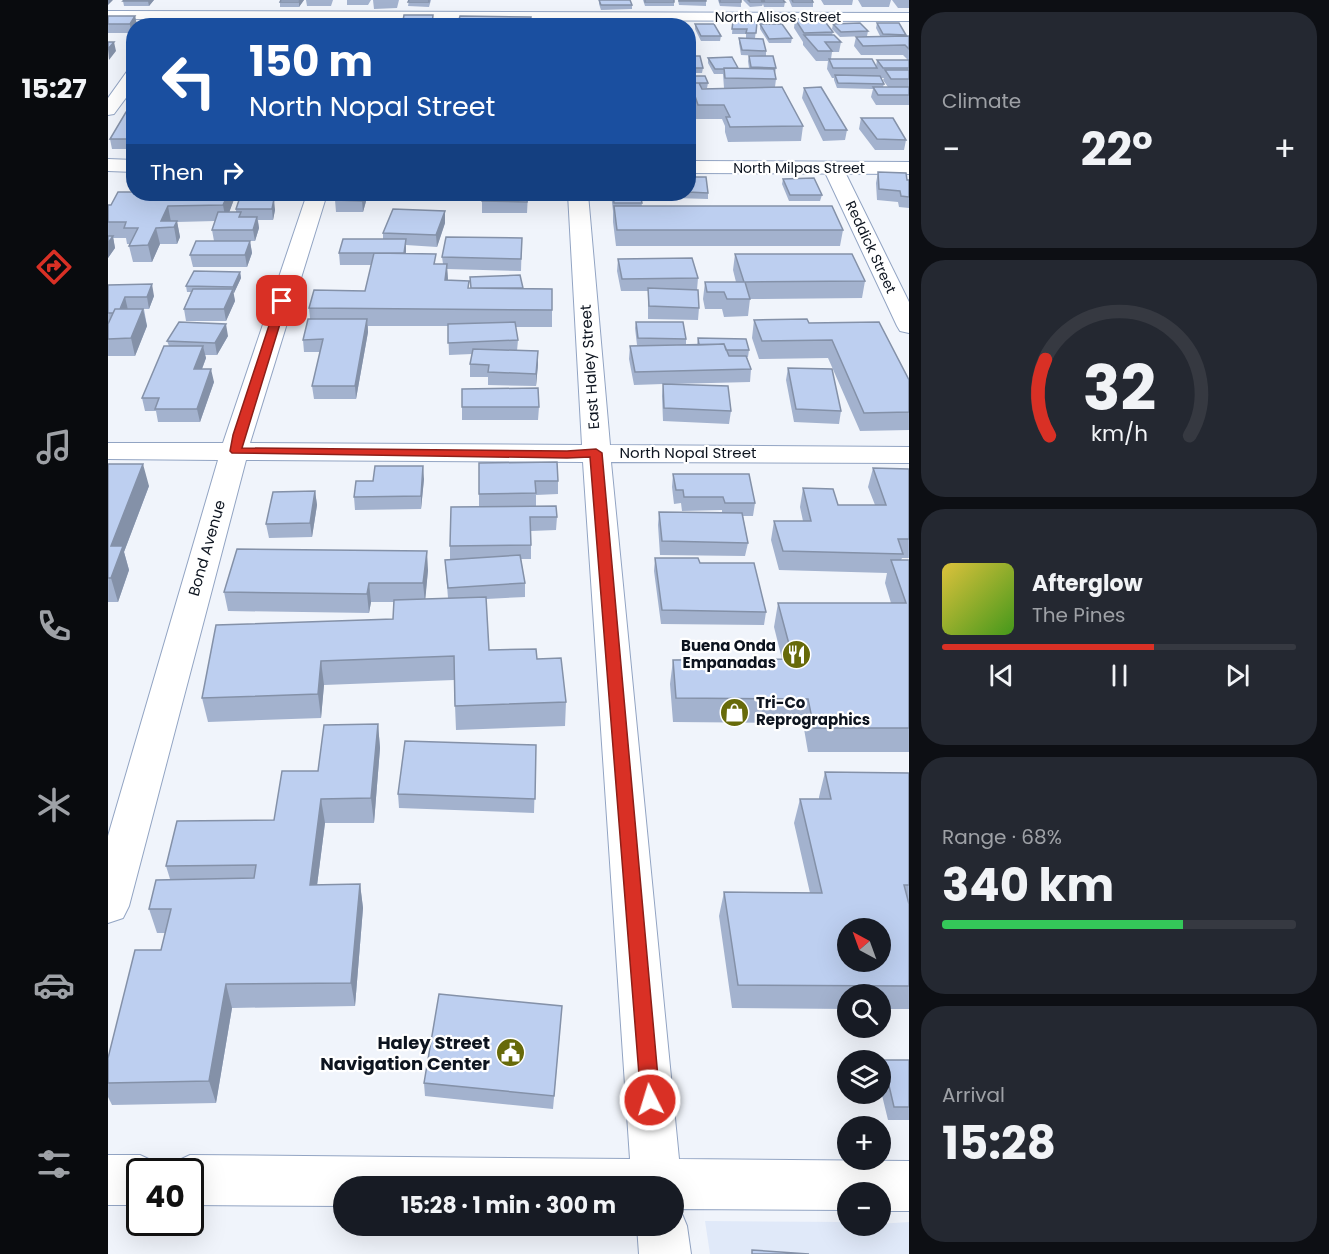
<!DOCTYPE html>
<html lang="en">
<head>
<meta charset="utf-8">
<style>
	body { margin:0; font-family:Poppins,sans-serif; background:#242831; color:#f1f3f6; height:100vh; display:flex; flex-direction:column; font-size:22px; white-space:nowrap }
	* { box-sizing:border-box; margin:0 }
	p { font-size:20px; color:#9ea1a6 }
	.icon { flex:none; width:33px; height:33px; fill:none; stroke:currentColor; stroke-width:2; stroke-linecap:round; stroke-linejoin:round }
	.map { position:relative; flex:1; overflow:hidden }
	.details { display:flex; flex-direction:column; gap:12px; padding:12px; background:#0d0f14; width:420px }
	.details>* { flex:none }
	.banner { position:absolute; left:18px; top:18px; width:570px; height:183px; border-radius:24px; box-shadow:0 6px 24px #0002; background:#1a4fa0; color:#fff; overflow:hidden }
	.needle { width:39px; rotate:319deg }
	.fabs { position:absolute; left:729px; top:918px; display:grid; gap:12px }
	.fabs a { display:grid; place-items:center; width:54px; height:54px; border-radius:50%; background:#171b24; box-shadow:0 6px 24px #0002; font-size:30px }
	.speed { position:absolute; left:18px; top:1158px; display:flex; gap:12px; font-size:30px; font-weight:700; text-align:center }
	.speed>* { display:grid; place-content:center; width:78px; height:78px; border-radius:50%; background:#171b24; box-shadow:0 6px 24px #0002; line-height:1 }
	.speed .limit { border:3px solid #111; border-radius:9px; background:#fff; color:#111 }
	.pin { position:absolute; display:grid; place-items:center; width:51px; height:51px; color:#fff; margin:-26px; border-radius:12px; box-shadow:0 3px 9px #0006 }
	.me { position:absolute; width:66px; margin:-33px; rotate:355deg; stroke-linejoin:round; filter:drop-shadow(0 0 4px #0008) }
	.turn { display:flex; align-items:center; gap:21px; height:126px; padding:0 24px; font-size:27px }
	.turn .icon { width:78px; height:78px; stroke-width:2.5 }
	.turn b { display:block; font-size:42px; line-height:51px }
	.then { display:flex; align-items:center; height:57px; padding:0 24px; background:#0003; gap:12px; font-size:22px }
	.big { font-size:45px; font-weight:700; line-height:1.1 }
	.details .tile { flex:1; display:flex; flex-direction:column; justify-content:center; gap:9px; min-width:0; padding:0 21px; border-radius:24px; background:#242831 }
	.details .dial { align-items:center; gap:0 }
	.dial svg { height:156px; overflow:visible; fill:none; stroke:#363941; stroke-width:7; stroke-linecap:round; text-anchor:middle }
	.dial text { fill:#f1f3f6; stroke:none }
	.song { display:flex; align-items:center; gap:18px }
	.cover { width:72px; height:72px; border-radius:9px; background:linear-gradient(135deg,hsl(50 70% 55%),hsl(100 70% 35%)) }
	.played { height:6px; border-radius:3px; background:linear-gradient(90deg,#d93025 60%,#363941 60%) }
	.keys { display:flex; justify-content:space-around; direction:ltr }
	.heat { display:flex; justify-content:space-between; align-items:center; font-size:33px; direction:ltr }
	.charge { height:9px; border-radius:4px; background:linear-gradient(90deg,#34c759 68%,#363941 0) }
	.trip { position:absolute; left:225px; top:1176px; width:351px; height:60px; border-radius:30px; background:#171b24; box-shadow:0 6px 24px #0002; font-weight:700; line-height:60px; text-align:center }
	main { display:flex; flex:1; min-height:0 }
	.tabs { display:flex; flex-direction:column; width:108px; justify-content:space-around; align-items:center; background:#090b0e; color:#9ea1a6 }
	.tabs .icon { width:42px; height:42px }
	.tabs .active { color:#d93025 }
	.tabs b { font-size:27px; color:#f1f3f6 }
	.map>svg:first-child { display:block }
	.built { fill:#e0e9f9 }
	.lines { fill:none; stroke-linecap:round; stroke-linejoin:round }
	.minor-casing { stroke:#92a4c3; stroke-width:2 }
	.major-casing { stroke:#92a4c3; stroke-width:2 }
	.minor { fill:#fff; fill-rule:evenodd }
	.major { fill:#fff; fill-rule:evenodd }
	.wall { fill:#a3b2ce; fill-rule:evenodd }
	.shaded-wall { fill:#8491a8 }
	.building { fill:#bdcff0; stroke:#8491a8; stroke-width:1.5; fill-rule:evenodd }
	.route { fill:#d93025; stroke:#8d1f18; stroke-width:1.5 }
	.labels { text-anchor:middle; stroke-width:4.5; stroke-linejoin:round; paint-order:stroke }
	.far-street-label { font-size:14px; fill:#0d141f; stroke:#fff }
	.street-label { font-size:15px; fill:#0d141f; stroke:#fff }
	.poi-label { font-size:15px; font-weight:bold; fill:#0d141f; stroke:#fff; text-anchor:end }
	.near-poi-label { font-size:18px; font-weight:bold; fill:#0d141f; stroke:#fff; text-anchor:end }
</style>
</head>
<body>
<main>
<nav class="tabs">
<b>15:27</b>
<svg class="icon active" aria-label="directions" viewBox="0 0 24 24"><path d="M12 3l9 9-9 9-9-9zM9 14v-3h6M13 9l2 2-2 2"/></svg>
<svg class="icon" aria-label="music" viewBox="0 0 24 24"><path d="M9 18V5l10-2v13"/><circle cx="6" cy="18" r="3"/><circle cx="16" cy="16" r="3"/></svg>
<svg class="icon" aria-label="phone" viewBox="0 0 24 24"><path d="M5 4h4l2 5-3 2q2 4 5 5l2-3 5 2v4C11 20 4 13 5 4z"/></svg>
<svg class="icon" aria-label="climate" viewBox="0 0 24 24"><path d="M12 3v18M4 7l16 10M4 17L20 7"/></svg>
<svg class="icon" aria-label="car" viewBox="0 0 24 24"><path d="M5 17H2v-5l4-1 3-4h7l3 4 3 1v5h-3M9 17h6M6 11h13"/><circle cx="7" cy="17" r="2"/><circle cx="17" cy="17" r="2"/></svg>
<svg class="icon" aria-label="filters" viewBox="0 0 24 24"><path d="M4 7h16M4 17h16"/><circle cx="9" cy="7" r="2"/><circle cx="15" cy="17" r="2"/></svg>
</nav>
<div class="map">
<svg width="801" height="1254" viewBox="0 0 801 1254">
	<rect width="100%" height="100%" fill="#f0f4fb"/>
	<path class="built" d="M597 1221 739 1222 740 1226 801 1222V1254H602Z"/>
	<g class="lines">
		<defs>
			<path id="minor" d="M0 11 801 13V21L0 19Z
				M26 69V87L6 114 0 115V98L20 70Z
				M725 162 732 164 735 168 801 302V333L792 331 789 326 715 168 718 164Z
				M199 194H219L142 443 474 445 460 194H480L502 445 801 447V463L503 462 571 1159 801 1161V1211H772V1192H740V1210L572 1209 579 1226 583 1254H531L529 1226H566V1186H236V1206L82 1205V1172H61L65 1163 82 1155 522 1159 475 462 138 460 21 906 15 918 0 923V836L110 460 0 459V443H115Z
				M0 1155H32L49 1163 53 1172H32V1205H0Z"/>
			<path id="major" d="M0 159 26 160V172L0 171Z
				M580 161 801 162V174L580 173Z"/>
		</defs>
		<use href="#minor" class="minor-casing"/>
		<use href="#major" class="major-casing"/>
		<use href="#minor" class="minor"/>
		<use href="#major" class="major"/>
	</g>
	<path class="wall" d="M46 0 41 6H16L15 1Z
		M173 0H196L191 7H172V2Z
		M198 0H225L223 6H199Z
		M239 0H263L260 5H239Z
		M265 0H291L289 8 266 9Z
		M301 0H323L321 7 300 6Z
		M491 0 524 5V9L493 10 491 4Z
		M535 0H566V6H537Z
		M570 0H598V6L571 5Z
		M610 0H633V7L612 6Z
		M635 0H675L677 2 676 7H656L655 4 654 6 642 7Z
		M681 0H704L705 2V7H684Z
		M713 0H745L744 5H716Z
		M750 0H783L781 7H754Z
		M784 0H801V8H790Z
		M0 16H27L29 25 26 26V30L23 33H0Z
		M423 17V26H350V23Z
		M687 19 725 32 724 35 733 42 731 52H724L723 59 768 66 769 60H800L795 55H753L746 46 748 37 772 36 768 28 769 23 798 35V36H801V105H768L763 97 765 89 729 88 726 80V78H724L719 69 720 61H708L695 45V42L686 28ZM773 78H776L775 80 780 87H775L776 84Z
		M625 21 649 22 647 38H638V34H624Z
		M587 24 613 36 612 41H593L587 29Z
		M652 24 684 38 683 43H661L652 29Z
		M725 24 760 31 759 36 732 37 724 29Z
		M631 38 658 51V56L633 55 631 43Z
		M580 56 595 68 594 73H580Z
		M641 56 668 68 667 73 668 79 667 87 695 126 693 141 620 142 617 132V126L614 119H588L583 104H580V76L600 83 599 88H593L594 89 637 88H616L615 74H606L600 63V58L630 68H641L640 61Z
		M696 88 739 130 737 140 715 141 694 98Z
		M26 112V149H4L2 139Z
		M753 118 798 140 796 150H767L751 129Z
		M580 125 587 144 586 155H580Z
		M770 172 801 180V208L791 207 790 202 769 200 768 183Z
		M580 177 600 193V199L566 198V194H580Z
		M675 179 714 195 712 201H681L674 184Z
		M128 194 121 212H128V209L165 194 163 199 167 210 165 220H150L151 228 147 241H142L144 253 139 267H85L82 255 106 241 104 230 107 221 69 222 72 237 69 244H52L44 262H25L21 246 22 244H19L18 238H5L7 248 0 258V205Z
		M260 194 255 212H228L227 200Z
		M420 194 419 213H374V201Z
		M503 194H532L534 206 735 230 732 246H508L505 222V211Z
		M337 211V223L329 247 298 245V254L328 264H335L334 257 414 238 413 271 339 269 340 280 361 288H363L362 277 415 288 444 289V327H408L410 340 409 351 430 364 428 386 380 385V377H362V364L364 354 341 355 340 326H260V332L248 399H206L204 386 212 352H196L195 340 202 319 201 308 257 291 263 265H232L231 253 275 239V233Z
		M627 254 757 281 754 298 642 299 640 316 616 317 614 309H597L595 299 597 282H628L625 270Z
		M510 259 590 278 589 290 591 308 590 320 540 319V291H513L509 271Z
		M132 272 133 278 126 293H125L127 301 118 321H78L76 309 83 292H79L78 286Z
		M0 285 46 296 41 309H36L39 326 27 356H0Z
		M646 320 701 323 801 380V430L752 431 720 358 651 359 644 338Z
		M528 322 578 339V345H589L590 338 641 350 640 357H639L643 369 642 382 564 384 623 411 621 424 555 421 554 396 555 384 526 385 521 359 522 346 561 345H529L527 328Z
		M120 336 109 355H97L98 358 94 369 106 382 92 422H50L48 411H37L34 398 61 346 59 341Z
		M680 368 733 411 731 424 686 422 678 380Z
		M354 407H431L430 420H354Z
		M371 463 450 481V494L428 495V506L449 517 448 530 423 531V559H413L417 583V597L378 599 381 650 429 659 458 702 457 726 348 730 346 680 216 685 213 718 100 722 94 698 285 619 286 602H263L261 613 120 611 116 592 320 570 317 599 340 598 337 560 342 559V546L371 507Z
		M0 464 41 486 16 552 21 570 10 602H0Z
		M765 468 801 469V558H794L793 560H801V752H700L695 723 565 722 562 684 565 660 674 659 666 627 670 603H783L777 583 779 573 671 570 663 540 666 521H695L692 507 695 488 730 505H767L760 487Z
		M565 474 647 503 645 516H635L640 543 637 556 552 555 550 525 551 512H614V510L574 511 573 503 566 504 564 487Z
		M316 479 313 509 247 510 246 497 265 481Z
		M207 491 209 505 204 537 161 538 158 524Z
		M547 558 592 563 658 612 656 625 553 624 546 571Z
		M270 724 272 748 266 823H217L209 885 252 884 255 908 247 1006 124 1008 108 1103 4 1105 0 1097V1058L53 950 57 933H49L41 909 62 879 58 866 166 820 210 771Z
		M428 745 426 813 291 808 290 794Z
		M717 772 801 773V1009H772V994H740V1009L624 1008 611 916 616 892 702 893 686 823 692 799H711V797Z
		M453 1019 445 1109 317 1096 316 1083Z
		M775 1060H801V1120H780L772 1087V1065Z"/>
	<path class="shaded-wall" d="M0 0H5L0 5Z
		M41 0H46L41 6 40 1Z
		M192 0H196L191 7V2Z
		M27 16 29 25 26 26V30L23 33 22 24Z
		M6 42 8 51 1 60 0 49Z
		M120 194H128L118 221 115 205Z
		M160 194H165L160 209 158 199Z
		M256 194H260L255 212 254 201Z
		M166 199 167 210 165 220 164 209Z
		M60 206 63 222 53 221Z
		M337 211V223L329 247 328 235Z
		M149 217 151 228 147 241 145 230Z
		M69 221 72 237 69 244 66 227Z
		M48 228 52 244 44 262 40 245Z
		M5 236 7 248 0 258V243Z
		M298 239V251L296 265V253Z
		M142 241 144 253 139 267 137 255Z
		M339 264 340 281 337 280Z
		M132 272 133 278 126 293 125 287Z
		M44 284 46 296 41 309 39 297Z
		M125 289 127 301 118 321 116 309Z
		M17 297 20 310 11 313Z
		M35 309 39 326 27 356 23 338Z
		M259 319 260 332 248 399 247 386Z
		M118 324 120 336 109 355 107 343Z
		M95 346 98 358 89 382 86 369Z
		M430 351V364L428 386V374Z
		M103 369 106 382 92 422 89 409Z
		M35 464 41 486 16 552 21 570 10 602 3 578V546Z
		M315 466 316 479 313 509V496Z
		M207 491 209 505 204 537 202 523Z
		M319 551 320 570 317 603 315 583Z
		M261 583 263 602 261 613 259 594Z
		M213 661 216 685 213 718 210 694Z
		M270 724 272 748 266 823 263 798Z
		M213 799 217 823 206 909 202 885Z
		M252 884 255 908 247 1006 243 983Z
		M118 984 124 1008 108 1103 101 1081Z"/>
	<path class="building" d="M16 0H41L40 1H15Z
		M173 0H192L191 2H172Z
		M301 0H321V2H300Z
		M491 0H522L524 5H493Z
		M537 0H566V2H537Z
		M571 0H598V1H571Z
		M612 0H633V2H612Z
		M640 0H653L655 2H642Z
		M655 0H675L677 2H657Z
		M684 0H704L705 2H685Z
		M296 15H325L324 26H294Z
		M0 16H27L22 24H0Z
		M352 16 423 17 422 24 350 23Z
		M121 19 119 25H103L105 20Z
		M687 19H715L725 32 696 33Z
		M498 20 531 21 532 26H498Z
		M234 21H271L269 26H232Z
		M625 21 649 22 648 33H638L639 29H624Z
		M151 22H183L181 26H149Z
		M752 23 760 31 733 32 725 24Z
		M769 23H791L798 35 775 34Z
		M587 24H606L613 36H593Z
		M652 24H674L684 38 661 39Z
		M87 26V25H140L139 26Z
		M696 35H726L733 42H717L724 51H710Z
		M801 36V49L797 45 755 46 748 37Z
		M631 38 655 39 658 51 634 50Z
		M0 42H6L0 49Z
		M580 56H592L595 68H580Z
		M641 56H665L668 68 643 67Z
		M624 57 630 68H616V69H607L600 58Z
		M721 59H764L769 68H725Z
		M769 60H801V68H775Z
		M616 68 666 69 668 79 617 78Z
		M777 70H801V79H783Z
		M727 75 772 76 776 84 730 83Z
		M580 76H597L600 83H580Z
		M580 83H591L594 89 674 87 695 126 622 127 618 117H622L616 105H590L585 90H580Z
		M713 87 739 130H717L696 88Z
		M765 87H801V95H770Z
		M18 112H26V139H2Z
		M753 118H785L798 140 769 139Z
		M580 125H585L587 144H580Z
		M770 172 798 173 799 180H801V197L793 196 792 191 771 189Z
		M580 177H598L600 193 580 192Z
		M706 178 714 195H682L675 179Z
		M10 192H26V194H120L115 205 60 206 53 221H69L66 227 48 228 40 245 21 246 30 228H16L18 222H0V205H3Z
		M133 194H160L158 199H166L164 209H128Z
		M229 194H256L254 201 227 200Z
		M374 194H420L419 202 374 201Z
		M505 194H532L534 203H506Z
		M506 206H724L735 230H509Z
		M285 209 337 211 328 235 275 233Z
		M110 212H133L131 217H149L145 230H104Z
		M0 236H5L0 243Z
		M338 237 414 238 413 259 334 257Z
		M235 239H298L296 253H231Z
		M88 241H142L137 255H82Z
		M266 253 328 254 326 264H339L337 280 361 281 360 288 444 289V310L201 308 206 290 257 291Z
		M627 254H744L757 281 636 282Z
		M584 258 590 278 514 279 510 259Z
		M86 271 132 272 125 287 78 286Z
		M412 275 415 288H363L362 277Z
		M597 282H637L642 299H619L616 292H599Z
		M44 284 39 297H17L12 309H7L5 313H0V285Z
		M540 288 590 290 591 308 541 306Z
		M85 289H125L116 309H76Z
		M7 309H35L23 338 0 339V324Z
		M200 319H259L247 386H204L215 339 195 340Z
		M699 319 701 323 771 322 801 380V412L756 413 724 340 654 341 646 320Z
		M71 322 118 324 107 343 59 341Z
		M407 322 410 340 340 343V324Z
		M528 322H575L578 339 530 338Z
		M590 338 638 339 641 350H618L616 344 591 345Z
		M616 344 621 356H638L643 369 527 372 522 346Z
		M56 346H95L86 369H103L89 409H47L51 398H34Z
		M365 349 430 351 428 374 380 372 381 365 362 364Z
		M680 368 724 369 733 411 688 409Z
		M555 384 620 386 623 411 556 408Z
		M430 388 431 407H354V389Z
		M449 462 450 481H427L428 493 371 494V463Z
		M0 464H35L3 546H15L3 578H0Z
		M267 466H315L313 496 246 497 248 481H265Z
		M765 468 801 469V539H790L795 554 675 551 666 521H703L695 488 725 489 730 505H778Z
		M565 474H641L647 503H617L615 497H576L575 490H568Z
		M207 491 202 523 158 524 165 492Z
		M448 506 449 517H422L423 545 342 546 343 507Z
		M551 512 634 513 640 543 554 541Z
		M129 549 319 551 315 583H261L259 594 116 592Z
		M412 555 417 583 340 588 337 560Z
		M547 558H590L592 563H646L658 612 554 610Z
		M783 560H801V728H706L700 699 568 698 565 660 685 659 670 603H798Z
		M378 597 381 650 428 649 429 659 453 658 458 702 347 706 346 656 213 661 210 694 94 698 108 625 285 619 286 600Z
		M270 724 263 798 213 799 202 885 252 884 243 983 118 984 101 1081 0 1083V1058L27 950H53L63 909H41L48 880 146 878 148 865 58 866 69 821 166 820 174 771H210L216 725Z
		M297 741 428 745 427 799 290 794Z
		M717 772 801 773V885H796L801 904V986L630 985 616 892 714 893 692 799H723ZM740 928H772V962H740Z
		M331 994 454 1006 446 1096 316 1083Z
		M775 1060H801V1107H786Z
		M644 1250 701 1254H644Z"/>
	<path class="route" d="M174 298 179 301 134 448 459 451 488 449 494 453 552 1100 549 1107 542 1110 535 1107 533 1100 482 457 459 458 124 453 122 451 125 435 169 301Z"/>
	<defs>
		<symbol id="restaurant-disc" viewBox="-11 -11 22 22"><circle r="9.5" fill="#676a0a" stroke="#fff"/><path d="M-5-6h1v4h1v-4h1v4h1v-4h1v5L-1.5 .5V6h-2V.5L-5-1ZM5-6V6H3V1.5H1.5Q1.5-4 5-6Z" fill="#fff"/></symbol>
		<symbol id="shop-disc" viewBox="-11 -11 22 22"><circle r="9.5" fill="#676a0a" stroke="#fff"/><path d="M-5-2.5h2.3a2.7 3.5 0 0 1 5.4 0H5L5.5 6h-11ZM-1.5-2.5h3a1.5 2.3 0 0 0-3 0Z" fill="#fff"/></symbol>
		<symbol id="civic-disc" viewBox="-11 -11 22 22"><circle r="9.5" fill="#676a0a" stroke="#fff"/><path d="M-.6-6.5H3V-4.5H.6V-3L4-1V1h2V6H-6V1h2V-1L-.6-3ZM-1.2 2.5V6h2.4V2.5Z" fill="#fff"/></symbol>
	</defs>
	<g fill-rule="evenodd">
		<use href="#restaurant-disc" x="672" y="638" width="33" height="33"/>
		<use href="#shop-disc" x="610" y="696" width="33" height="33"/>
		<use href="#civic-disc" x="386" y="1036" width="33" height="33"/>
	</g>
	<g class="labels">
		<g class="far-street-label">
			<text x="670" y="22">North Alisos Street</text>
			<text x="691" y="173">North Milpas Street</text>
			<text transform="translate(763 247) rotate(65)" y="5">Reddick Street</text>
		</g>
		<g class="street-label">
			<text transform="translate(482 367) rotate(-94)" y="5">East Haley Street</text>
			<text x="580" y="458">North Nopal Street</text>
			<text transform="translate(99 548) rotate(-74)" y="5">Bond Avenue</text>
		</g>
		<g class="poi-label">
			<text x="668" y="651">Buena Onda<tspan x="668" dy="17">Empanadas</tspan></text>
			<text x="648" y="708" text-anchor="start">Tri-Co<tspan x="648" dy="17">Reprographics</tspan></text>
		</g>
		<g class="near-poi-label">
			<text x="382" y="1049">Haley Street<tspan x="382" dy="21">Navigation Center</tspan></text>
		</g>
	</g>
</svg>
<div class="fabs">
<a><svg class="needle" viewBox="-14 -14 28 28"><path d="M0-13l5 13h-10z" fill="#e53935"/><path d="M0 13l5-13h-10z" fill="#9ea1a6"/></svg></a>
<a><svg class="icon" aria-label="search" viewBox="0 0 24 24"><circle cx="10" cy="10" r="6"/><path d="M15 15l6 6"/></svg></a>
<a><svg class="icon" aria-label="layers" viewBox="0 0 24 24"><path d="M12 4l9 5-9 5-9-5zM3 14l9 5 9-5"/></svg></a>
<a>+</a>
<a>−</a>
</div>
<div class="speed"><div class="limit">40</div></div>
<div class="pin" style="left:174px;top:301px;background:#d93025"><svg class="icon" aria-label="arrive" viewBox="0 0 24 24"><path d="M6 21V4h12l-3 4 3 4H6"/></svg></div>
<svg class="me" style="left:542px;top:1100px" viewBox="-20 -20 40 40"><circle r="17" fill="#d93025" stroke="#fff" stroke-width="3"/><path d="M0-11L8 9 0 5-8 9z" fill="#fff"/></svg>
<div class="trip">15:28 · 1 min · 300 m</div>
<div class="banner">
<div class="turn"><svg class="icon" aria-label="left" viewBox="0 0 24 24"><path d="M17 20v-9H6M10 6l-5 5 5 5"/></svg><div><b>150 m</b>North Nopal Street</div></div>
<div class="then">Then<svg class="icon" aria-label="right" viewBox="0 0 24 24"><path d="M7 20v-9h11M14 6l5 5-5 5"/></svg></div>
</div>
</div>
<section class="details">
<div class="tile"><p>Climate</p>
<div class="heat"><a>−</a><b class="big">22°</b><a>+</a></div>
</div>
<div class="tile dial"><svg viewBox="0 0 100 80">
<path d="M14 69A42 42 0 1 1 86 69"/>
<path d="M14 69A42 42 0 0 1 12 30" stroke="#d93025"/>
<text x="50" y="56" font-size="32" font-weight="700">32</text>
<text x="50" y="72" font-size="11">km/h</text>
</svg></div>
<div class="tile">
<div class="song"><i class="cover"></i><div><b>Afterglow</b><p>The Pines</p></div></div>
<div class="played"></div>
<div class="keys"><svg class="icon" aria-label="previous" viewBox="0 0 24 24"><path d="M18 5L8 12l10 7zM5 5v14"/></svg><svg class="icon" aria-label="pause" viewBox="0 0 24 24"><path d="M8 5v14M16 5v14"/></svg><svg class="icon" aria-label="next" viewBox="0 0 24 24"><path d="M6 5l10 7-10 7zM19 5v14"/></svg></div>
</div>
<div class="tile"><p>Range · 68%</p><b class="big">340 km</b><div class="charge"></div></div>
<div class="tile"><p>Arrival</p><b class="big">15:28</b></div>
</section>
</main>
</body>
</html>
